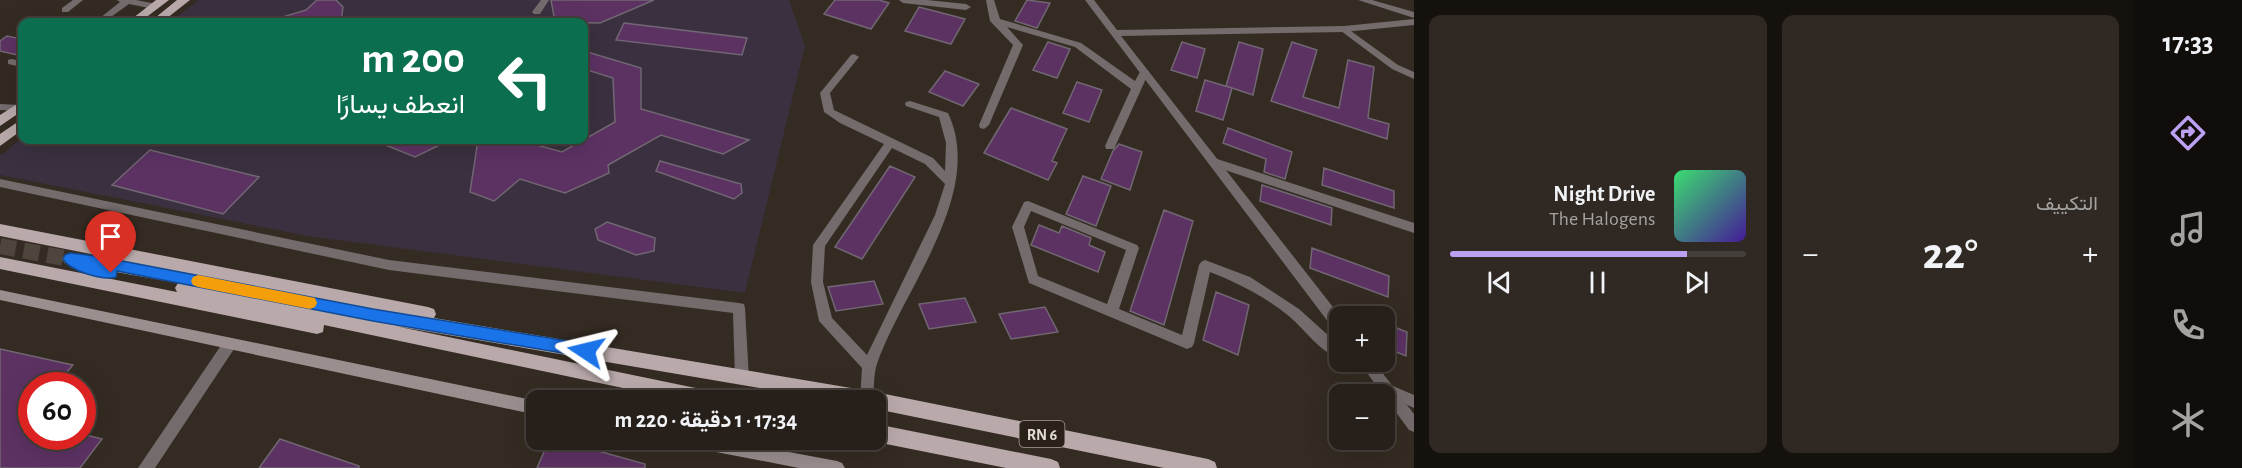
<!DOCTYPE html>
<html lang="ar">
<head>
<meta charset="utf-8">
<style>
	body { margin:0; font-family:"Alegreya Sans",Vazirmatn,sans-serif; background:#2f2823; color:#f1f3f6; direction:rtl; height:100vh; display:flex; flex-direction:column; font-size:22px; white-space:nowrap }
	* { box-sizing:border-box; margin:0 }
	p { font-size:20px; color:#a4a3a2 }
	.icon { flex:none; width:33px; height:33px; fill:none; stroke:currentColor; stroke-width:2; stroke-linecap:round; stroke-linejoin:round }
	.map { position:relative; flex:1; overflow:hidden; direction:ltr }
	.details { display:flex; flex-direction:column; gap:15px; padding:15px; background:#15120e; width:720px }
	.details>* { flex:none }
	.top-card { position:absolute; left:18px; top:18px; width:570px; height:126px; border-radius:12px; box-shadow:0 6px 24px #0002,0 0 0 2px #433e39; direction:rtl; background:#0b6e4f; color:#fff; overflow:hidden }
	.fabs { position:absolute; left:1329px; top:306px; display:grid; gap:12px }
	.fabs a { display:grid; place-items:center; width:66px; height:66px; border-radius:12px; background:#27201a; box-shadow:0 6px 24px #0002,0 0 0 2px #433e39; font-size:30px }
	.speed { position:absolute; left:18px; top:372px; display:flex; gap:12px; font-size:30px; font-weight:700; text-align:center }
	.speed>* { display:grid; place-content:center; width:78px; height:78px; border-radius:50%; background:#27201a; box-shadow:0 6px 24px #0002,0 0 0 2px #433e39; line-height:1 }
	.speed .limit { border:9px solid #d22; background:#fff; color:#111 }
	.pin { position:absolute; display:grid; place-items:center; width:51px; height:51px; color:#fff; margin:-62px -26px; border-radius:50% 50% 50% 0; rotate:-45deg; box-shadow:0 0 6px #0007 }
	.pin .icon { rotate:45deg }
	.me { position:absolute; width:66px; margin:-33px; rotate:280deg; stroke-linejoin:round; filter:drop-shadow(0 0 4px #0008) }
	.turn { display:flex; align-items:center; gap:21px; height:126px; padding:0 24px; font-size:27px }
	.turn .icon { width:78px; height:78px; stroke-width:2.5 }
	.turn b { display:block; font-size:42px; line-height:51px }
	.big { font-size:45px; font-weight:700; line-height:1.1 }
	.details .widget { flex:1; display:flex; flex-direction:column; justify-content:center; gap:9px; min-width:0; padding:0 21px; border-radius:12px; background:#2f2823 }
	.song { display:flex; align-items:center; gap:18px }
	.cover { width:72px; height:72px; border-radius:9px; background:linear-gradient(135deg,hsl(140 70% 55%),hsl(260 70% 35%)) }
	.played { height:6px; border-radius:3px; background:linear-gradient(90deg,#bca0f2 80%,#433e39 80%) }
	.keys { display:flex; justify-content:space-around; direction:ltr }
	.heat { display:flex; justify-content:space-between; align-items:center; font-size:33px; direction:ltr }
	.details .tiles { flex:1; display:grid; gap:15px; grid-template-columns:repeat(2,1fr) }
	.trip { position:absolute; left:526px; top:390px; width:360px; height:60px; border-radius:12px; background:#27201a; box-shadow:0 6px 24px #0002,0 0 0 2px #433e39; font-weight:700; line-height:60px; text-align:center; direction:rtl }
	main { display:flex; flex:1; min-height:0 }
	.menu { display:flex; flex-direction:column; width:108px; justify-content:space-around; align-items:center; background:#100d0a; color:#a4a3a2 }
	.menu .icon { width:42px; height:42px }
	.menu .selected { color:#bca0f2 }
	.menu b { font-size:27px; color:#f1f3f6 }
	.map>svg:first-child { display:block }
	.education { fill:#3a303f }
	.building { fill:#5c3263; stroke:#716772; stroke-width:1.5 }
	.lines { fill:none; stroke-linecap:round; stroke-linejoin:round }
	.primary-tunnel { stroke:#4e453d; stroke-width:16; stroke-dasharray:16 8; stroke-linecap:butt }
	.minor { fill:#736b6c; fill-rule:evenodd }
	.tertiary { fill:#736b6c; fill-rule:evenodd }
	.secondary { fill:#9a8e8f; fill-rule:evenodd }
	.primary { fill:#b9a9aa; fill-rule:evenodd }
	.route { fill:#1a73e8; stroke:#114b97; stroke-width:1.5 }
	.slow { fill:#f59e0b }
	.labels { text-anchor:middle; stroke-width:6; stroke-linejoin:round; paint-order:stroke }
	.shield { fill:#2a2118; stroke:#aaa29c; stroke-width:1.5 }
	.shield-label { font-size:16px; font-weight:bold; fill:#e1dad5 }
</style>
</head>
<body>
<main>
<nav class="menu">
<b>17:33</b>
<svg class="icon selected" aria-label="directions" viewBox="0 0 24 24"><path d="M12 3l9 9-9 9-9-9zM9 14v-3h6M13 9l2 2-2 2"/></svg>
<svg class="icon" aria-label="music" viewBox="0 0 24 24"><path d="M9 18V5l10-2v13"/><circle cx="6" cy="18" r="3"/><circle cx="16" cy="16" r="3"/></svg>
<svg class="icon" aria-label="phone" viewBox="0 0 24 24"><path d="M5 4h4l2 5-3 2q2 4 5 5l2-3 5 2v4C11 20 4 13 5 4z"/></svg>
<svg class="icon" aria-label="climate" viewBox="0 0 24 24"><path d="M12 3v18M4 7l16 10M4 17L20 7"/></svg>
</nav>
<section class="details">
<div class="tiles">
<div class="widget"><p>التكييف</p>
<div class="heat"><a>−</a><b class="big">22°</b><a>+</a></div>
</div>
<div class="widget">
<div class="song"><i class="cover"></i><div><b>Night Drive</b><p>The Halogens</p></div></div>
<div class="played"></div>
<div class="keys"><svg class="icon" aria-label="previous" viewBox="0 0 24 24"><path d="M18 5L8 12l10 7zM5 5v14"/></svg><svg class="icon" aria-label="pause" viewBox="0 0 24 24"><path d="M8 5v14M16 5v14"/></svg><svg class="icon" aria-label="next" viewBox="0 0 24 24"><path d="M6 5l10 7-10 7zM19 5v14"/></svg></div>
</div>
</div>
</section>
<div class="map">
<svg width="1414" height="468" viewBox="0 0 1414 468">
	<rect width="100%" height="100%" fill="#342b22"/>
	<path class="education" d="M199 0H789L805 46 745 293 307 236 0 175V156L22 138 584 140V22H170Z"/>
	<path class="building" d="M317 0H336L343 7 341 22H276V19L306 10Z
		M551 0H654L600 23 555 22Z
		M835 0H879L889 3 871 29 824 14Z
		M1027 0 1050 3 1037 28 1015 21Z
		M919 7 965 19 951 44 905 31Z
		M624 23 747 38 742 55 616 40Z
		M7 36 22 39V56L0 51V41Z
		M1048 42 1070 49 1057 78 1033 70Z
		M1182 42 1205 49 1197 78 1171 70Z
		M1239 42 1263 49 1253 95 1226 86Z
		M1292 42 1317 50 1303 97 1339 108 1348 60 1374 67 1368 118 1389 124 1387 139 1271 101Z
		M584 51 641 68V109L749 140 723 154 661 135 608 165 609 173 565 193 520 179 494 201 470 192 478 140H519L562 152 615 122 613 78 584 69Z
		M945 71 979 84 963 106 929 92Z
		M1205 80 1232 88 1223 120 1196 111Z
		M1077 82 1102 90 1089 122 1063 113Z
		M1011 108 1067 129 1052 161 1057 163 1048 180 984 153Z
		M1228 128 1292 152 1285 179 1264 172 1266 159 1223 143Z
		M373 140H450L415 157Z
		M1119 144 1142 152 1130 190 1101 179 1113 151Z
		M150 150 259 177 223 214 112 185Z
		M660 161 741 184 742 193 734 199 656 171Z
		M890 166 915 177 862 259 835 247Z
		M1324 168 1394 191V208L1322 185Z
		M1083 176 1111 186 1096 226 1066 214Z
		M1262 185 1332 208 1331 225 1260 201Z
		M1164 210 1193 221 1164 325 1130 311Z
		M607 222 655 238 654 251 636 255 598 240 595 229Z
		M1039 225 1059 233 1062 226 1091 238 1089 245 1105 252 1098 272 1031 245Z
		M1312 248 1389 276 1388 297 1310 268Z
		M874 281 883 304 836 311 828 287Z
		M1216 292 1249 305 1238 355 1203 340Z
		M965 298 976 322 929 329 919 304Z
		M1045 307 1058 332 1011 339 999 314Z
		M1384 323 1407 332 1406 356 1384 347Z
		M0 349 73 365 55 386H32V436H90L102 439 80 468H0Z
		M280 439 359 466V468H259Z
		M549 440H559L645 464V468H537Z"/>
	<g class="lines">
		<path class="primary-tunnel" d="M0 246 70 259"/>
		<path class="minor" d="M73 0H83L68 12H62V8Z
			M117 0H136L157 4 159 6 154 9 129 4 104 22H95L120 2Z
			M541 0H549L540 14H534L532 12Z
			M899 0H927L966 4 971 7 966 10 903 3Z
			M986 0H994L1000 19 1081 43 1135 81 1141 70H1147L1149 72 1114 149H1106L1105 146 1131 89 1075 47 1007 27 1023 45 989 125 984 129 980 128 979 125 1013 45 990 21Z
			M1358 0H1372L1414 12V18Z
			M1344 26 1398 65 1414 72V79L1392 69 1341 31 1339 29Z
			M854 54 859 57 830 93 834 110 933 158 945 171 946 143 939 117 906 106 905 104 906 102 910 101 948 113C986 193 902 291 877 364 873 375 875 389 872 400H860L862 368 819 321 811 282 813 245 884 144 840 123 824 112 820 93 851 55ZM892 148 925 164 945 184 935 215 867 355 832 318 823 282 825 246Z
			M11 59 22 61V67L8 64V60Z
			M1214 158 1414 223V233L1210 165 1208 162 1210 159Z
			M0 179 389 260 739 303 744 304 745 308 749 379 747 383 742 385 737 383 735 379 733 313 389 270 0 187Z
			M1028 201 1137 245 1139 248 1119 309 1182 335 1199 265 1201 262 1205 260 1250 277 1299 309 1340 346V359C1319 351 1306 331 1290 317 1266 297 1238 283 1210 272L1194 343 1192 347 1187 349 1029 283 1012 227 1024 202ZM1031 211 1126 250 1107 304 1038 276 1024 227Z
			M229 339 234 341 236 345 234 349 155 468H138L224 341Z
			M1386 383 1414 395V408L1381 393 1379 389 1381 385Z"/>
		<path class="tertiary" d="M1085 0H1094L1117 30 1344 26 1414 19V25L1344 32 1121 36 1340 316V332L1335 331Z
			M0 104 22 105V111L0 110Z
			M1359 362H1374L1414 414V432L1409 430Z"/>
		<path class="secondary" d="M0 290 537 401V415L0 300Z
			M683 440H724L837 461 842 463 845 468H799L690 447 685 445Z"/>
		<path class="primary" d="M156 0H169L140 22H128Z
			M177 0H190L162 22H150Z
			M22 101V111L0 126V115Z
			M22 119V130L0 146V134Z
			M0 224 428 307 434 309 436 314 434 318 875 392 1208 459 1215 462 1217 468H1164L876 409V400H831L395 326 715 392 721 394 724 400H680L324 325 323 332 317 334 0 269V257L177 292 175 288 178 283 65 263 62 259 65 255 70 253 116 259 0 236Z
			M876 424 1051 459 1058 462 1060 468H1006L876 442 871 440H876Z"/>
	</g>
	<path class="route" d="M70 253 96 256 373 309 586 344 591 346 594 351 591 356 586 357 373 321 117 271 116 277C103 281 70 271 63 259L65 255Z"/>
	<path class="slow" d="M198 275 310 297 315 298 317 303 315 307 310 309 198 287 193 285 191 281 193 277Z"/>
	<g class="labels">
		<rect class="shield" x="1019.5" y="421" width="45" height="26" rx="4.5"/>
		<g class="shield-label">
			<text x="1042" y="440">RN 6</text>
		</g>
	</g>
</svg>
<div class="fabs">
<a>+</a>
<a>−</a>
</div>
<div class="speed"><div class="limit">60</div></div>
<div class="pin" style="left:111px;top:273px;background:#d93025"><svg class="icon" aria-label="arrive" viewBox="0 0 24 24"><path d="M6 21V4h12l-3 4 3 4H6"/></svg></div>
<svg class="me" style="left:586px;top:351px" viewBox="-20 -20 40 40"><path d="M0-17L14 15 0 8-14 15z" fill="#1a73e8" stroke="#fff" stroke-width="4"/></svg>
<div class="trip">17:34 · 1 دقيقة · 220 m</div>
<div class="top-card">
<div class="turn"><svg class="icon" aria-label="left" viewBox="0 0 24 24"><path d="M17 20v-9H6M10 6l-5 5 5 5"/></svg><div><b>200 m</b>انعطف يسارًا</div></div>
</div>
</div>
</main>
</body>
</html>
